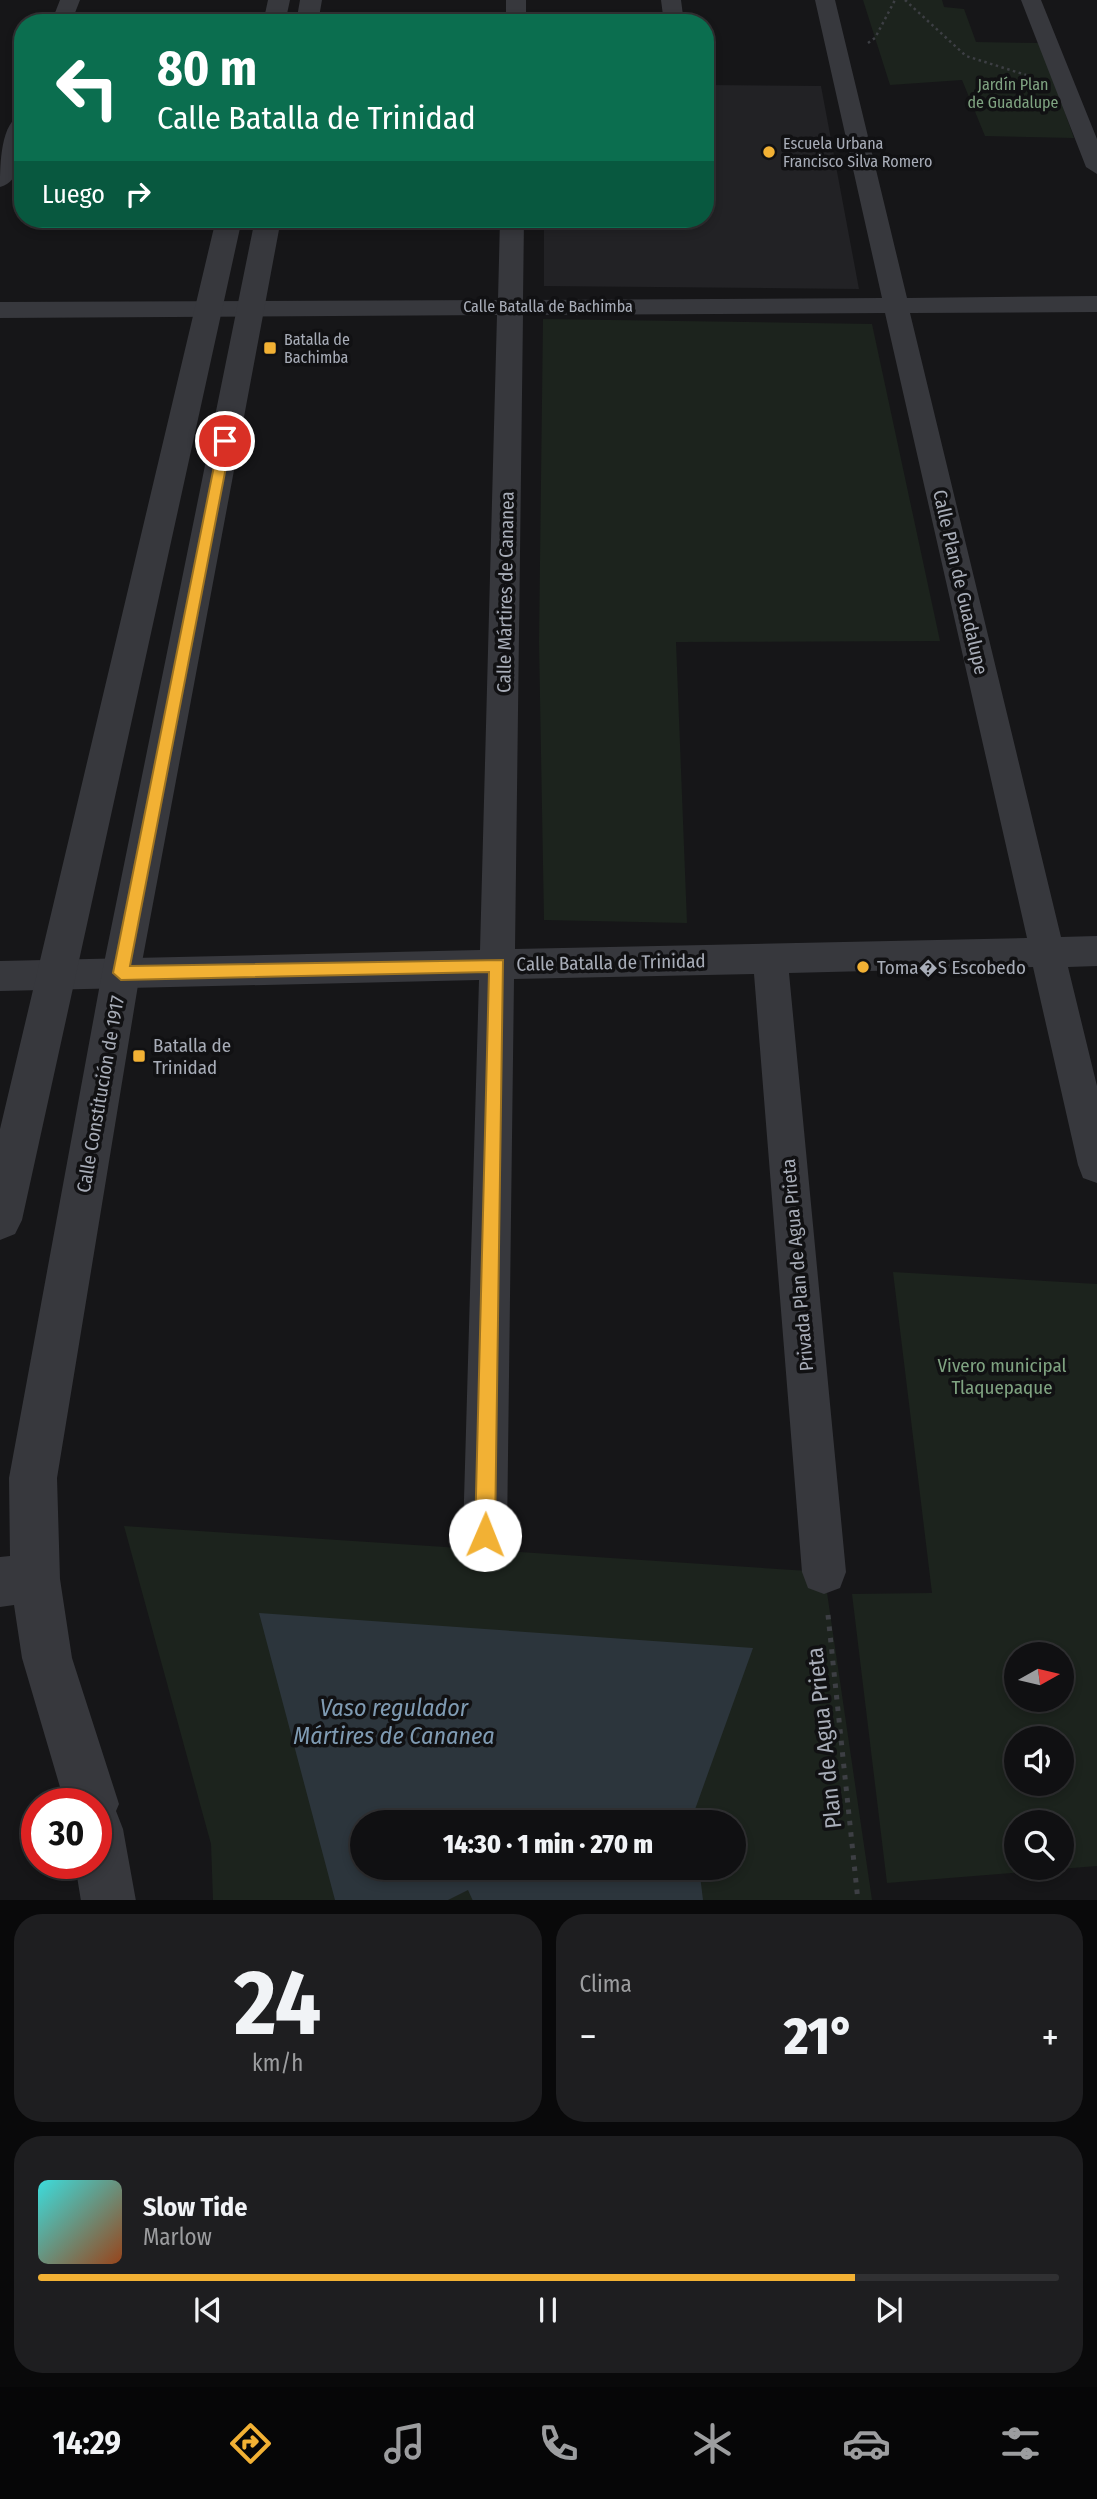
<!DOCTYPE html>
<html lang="es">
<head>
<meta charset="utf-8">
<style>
	body { margin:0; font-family:"Fira Sans Condensed",sans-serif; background:#1e1e20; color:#f1f3f6; height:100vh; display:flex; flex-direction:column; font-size:26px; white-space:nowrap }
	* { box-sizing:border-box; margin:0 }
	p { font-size:23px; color:#9c9d9f }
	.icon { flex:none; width:38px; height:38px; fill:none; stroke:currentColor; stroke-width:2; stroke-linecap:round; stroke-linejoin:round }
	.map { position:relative; height:1900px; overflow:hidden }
	.details { display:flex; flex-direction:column; gap:14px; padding:14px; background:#09090a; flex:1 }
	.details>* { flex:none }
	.banner { position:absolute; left:14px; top:14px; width:700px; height:214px; border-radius:28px; box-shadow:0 4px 10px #0003,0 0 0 2px #303032; background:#0b6e4f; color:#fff; overflow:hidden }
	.needle { width:46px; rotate:82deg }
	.tools { position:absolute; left:1004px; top:1642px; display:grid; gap:14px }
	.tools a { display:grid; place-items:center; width:70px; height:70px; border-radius:50%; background:#101012; box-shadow:0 4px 10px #0003,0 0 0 2px #303032; font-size:35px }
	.speed { position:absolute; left:21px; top:1788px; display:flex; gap:14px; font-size:35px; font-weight:700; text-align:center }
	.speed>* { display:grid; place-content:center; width:91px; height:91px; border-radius:50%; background:#101012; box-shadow:0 4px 10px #0003,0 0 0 2px #303032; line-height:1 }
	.speed .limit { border:10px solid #d22; background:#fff; color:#111 }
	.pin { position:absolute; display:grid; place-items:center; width:60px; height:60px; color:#fff; margin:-30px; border:4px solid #fff; border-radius:50%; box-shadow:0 2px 7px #0007 }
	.me { position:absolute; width:77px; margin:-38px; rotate:1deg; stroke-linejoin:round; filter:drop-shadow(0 0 5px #0008) }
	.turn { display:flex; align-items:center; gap:24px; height:147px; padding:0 28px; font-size:32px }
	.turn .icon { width:91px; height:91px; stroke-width:2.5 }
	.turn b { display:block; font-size:49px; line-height:60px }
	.then { display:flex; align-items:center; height:66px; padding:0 28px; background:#0003; gap:14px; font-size:26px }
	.big { font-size:52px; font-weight:800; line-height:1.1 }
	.details .tile { flex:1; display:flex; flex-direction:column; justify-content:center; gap:10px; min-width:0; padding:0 24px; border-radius:28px; background:#1e1e20 }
	.details .dial { align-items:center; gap:0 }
	.dial b { font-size:91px; line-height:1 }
	.song { display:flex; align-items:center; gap:21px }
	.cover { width:84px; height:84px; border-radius:10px; background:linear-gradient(135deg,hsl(180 70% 55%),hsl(20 70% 35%)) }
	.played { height:7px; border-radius:4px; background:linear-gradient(90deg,#f2b134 80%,#303032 80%) }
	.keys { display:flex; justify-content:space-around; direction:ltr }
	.heat { display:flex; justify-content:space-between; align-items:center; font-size:38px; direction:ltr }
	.details .tiles { flex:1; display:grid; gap:14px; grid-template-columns:1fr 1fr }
	.tile:last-child { grid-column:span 2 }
	.trip { position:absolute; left:350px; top:1810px; width:396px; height:70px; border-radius:35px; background:#101012; box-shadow:0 4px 10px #0003,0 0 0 2px #303032; font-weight:800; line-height:70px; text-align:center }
	.tab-bar { display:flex; height:112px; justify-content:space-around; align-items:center; background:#060607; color:#9c9d9f }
	.tab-bar .icon { width:49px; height:49px }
	.tab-bar .on { color:#f2b134 }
	.tab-bar b { font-size:32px; color:#f1f3f6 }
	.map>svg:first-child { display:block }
	.built { fill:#222225 }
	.green { fill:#1c231d; fill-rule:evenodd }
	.water { fill:#2c353c }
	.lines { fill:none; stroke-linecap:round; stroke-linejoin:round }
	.path-far1 { stroke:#3d3f44; stroke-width:2.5; stroke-dasharray:2.5 3.5; stroke-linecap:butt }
	.path { stroke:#3d3f44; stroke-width:5; stroke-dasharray:4.5 7; stroke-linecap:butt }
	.minor { fill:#37383d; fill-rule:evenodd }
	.tertiary { fill:#37383d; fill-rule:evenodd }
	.route { fill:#f2b134; stroke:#9d7322; stroke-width:2 }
	.poi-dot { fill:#f2b134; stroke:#111113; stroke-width:2.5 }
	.labels { text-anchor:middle; stroke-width:7; stroke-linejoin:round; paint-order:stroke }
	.far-park-label { font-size:16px; fill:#7fa381; stroke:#111113 }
	.far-poi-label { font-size:16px; fill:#a8adb8; stroke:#111113; text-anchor:start }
	.far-street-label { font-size:16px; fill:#a8adb8; stroke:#111113 }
	.street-label { font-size:19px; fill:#a8adb8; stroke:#111113 }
	.poi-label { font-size:19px; fill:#a8adb8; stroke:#111113; text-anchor:start }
	.park-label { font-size:19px; fill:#7fa381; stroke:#111113 }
	.near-street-label { font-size:23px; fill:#a8adb8; stroke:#111113 }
	.near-water-label { font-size:24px; font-style:italic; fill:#7f9bb3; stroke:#111113 }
</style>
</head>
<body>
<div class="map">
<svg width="1097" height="1901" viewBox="0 0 1097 1901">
	<rect width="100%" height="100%" fill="#161618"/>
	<path class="built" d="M705 85 821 86 859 289 544 286V219H705Z"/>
	<path class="green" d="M863 0H942L944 7 964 9 976 42 1040 43 1074 138 985 136 962 80 890 85Z
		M543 319 872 324 940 641 676 642 687 923 544 920 539 642Z
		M893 1272 1097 1284V1866L887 1883 852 1594 932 1593ZM1017 1654H1062V1699H1017ZM1017 1738H1062V1783H1017ZM1017 1822H1062V1867H1017Z
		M124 1526 824 1572 872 1900H213L211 1844ZM362 1822H733V1867H362Z"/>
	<path class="water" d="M259 1613 753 1648 693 1815 694 1822H362V1867H699L703 1900 473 1901 468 1890 448 1900H335Z"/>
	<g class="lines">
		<path class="path-far1" d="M905 0 966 56 1026 75
			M868 43 875 38 895 0"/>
		<path class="path" d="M828 1615 858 1901"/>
		<path class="minor" d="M60 0H80L71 23H51Z
			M506 0H526V23H506Z
			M661 0H681L684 23H664Z
			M815 0H835L907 298 1097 296V312L910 313 1061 937 1097 936V966L1068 967 1097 1086V1183L1083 1178 1078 1165 1033 967 789 973 846 1572 840 1588 824 1594 808 1588 802 1572 754 974 514 979 507 1535 501 1551 485 1557 469 1551 463 1535 479 980 0 991V961L480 950 497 315 0 318V302L498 300 500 219H524L523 300 882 298ZM885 313 1027 938 515 949 523 315Z
			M1021 0H1041L1097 139V174L1086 167Z
			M23 114C23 135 26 181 0 187 0 167 0 120 23 114Z"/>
		<path class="tertiary" d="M268 0H290L285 23H263Z
			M300 0H322L318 23H296Z
			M216 219H242L22 1220 15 1234 0 1240V1129Z
			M255 219H281L140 973 57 1478 60 1579 72 1658 119 1804 116 1811 123 1829 136 1901H81L75 1864H96V1804H65L22 1658 14 1605 0 1607V1557L10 1556 9 1478 102 973Z"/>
	</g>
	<path class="route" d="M225 437 231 441 130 966 503 960 495 1535 493 1542 485 1545 478 1542 475 1535 489 972 121 980 113 973 219 441Z"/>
	<g class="poi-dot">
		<circle cx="769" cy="152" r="7"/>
		<rect x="263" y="341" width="14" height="14" rx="3.5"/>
		<circle cx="863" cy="967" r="7"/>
		<rect x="132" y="1049" width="14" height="14" rx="3.5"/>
	</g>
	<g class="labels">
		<g class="far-park-label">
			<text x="1013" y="90">Jardín Plan<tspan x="1013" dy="18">de Guadalupe</tspan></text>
		</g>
		<g class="far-poi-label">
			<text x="783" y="149">Escuela Urbana<tspan x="783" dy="18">Francisco Silva Romero</tspan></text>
			<text x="284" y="345">Batalla de<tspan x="284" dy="18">Bachimba</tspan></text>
		</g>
		<g class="far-street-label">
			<text x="548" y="312">Calle Batalla de Bachimba</text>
		</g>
		<g class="street-label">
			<text transform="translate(961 582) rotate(77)" y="7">Calle Plan de Guadalupe</text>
			<text transform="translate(505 592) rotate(-89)" y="7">Calle Mártires de Cananea</text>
			<text transform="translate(611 962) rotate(-1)" y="7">Calle Batalla de Trinidad</text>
			<text transform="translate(100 1094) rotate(-80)" y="7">Calle Constitución de 1917</text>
			<text transform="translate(797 1265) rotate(-95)" y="7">Privada Plan de Agua Prieta</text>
		</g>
		<g class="poi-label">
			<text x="877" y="974">Toma�S Escobedo</text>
			<text x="153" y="1052">Batalla de<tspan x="153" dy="22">Trinidad</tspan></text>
		</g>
		<g class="park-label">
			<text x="1002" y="1372">Vivero municipal<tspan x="1002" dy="22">Tlaquepaque</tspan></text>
		</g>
		<g class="near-street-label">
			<text transform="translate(824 1738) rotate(-96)" y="8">Plan de Agua Prieta</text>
		</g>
		<g class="near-water-label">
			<text x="394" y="1716">Vaso regulador<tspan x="394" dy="28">Mártires de Cananea</tspan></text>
		</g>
	</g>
</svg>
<div class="tools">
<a><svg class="needle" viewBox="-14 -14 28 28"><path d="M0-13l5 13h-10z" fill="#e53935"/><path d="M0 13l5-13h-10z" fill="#9c9d9f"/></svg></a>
<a><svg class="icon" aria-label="sound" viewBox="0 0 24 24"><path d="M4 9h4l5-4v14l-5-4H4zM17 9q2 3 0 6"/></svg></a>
<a><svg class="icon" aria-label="search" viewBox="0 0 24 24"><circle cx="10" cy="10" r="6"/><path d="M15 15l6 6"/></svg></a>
</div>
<div class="speed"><div class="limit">30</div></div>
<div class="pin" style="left:225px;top:441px;background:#d93025"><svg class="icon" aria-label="arrive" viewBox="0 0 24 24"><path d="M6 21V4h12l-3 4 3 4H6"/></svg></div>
<svg class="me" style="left:485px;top:1535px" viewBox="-20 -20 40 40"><circle r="19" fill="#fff"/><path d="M0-13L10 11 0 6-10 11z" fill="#f2b134"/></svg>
<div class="trip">14:30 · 1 min · 270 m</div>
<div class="banner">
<div class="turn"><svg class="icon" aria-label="left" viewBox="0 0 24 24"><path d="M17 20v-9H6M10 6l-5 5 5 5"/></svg><div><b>80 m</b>Calle Batalla de Trinidad</div></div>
<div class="then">Luego<svg class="icon" aria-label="right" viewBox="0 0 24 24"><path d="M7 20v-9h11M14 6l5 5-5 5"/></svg></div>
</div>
</div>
<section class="details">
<div class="tiles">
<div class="tile dial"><b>24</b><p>km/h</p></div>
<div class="tile"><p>Clima</p>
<div class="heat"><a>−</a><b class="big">21°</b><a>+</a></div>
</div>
<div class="tile">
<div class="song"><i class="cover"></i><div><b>Slow Tide</b><p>Marlow</p></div></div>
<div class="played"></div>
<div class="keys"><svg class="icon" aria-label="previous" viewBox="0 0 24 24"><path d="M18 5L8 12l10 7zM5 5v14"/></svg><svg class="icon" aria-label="pause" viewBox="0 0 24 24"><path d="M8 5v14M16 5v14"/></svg><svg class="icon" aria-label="next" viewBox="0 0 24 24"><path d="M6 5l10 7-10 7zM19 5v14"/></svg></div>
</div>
</div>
</section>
<nav class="tab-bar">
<b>14:29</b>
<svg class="icon on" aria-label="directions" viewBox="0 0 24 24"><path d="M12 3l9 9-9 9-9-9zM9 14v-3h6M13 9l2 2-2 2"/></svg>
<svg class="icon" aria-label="music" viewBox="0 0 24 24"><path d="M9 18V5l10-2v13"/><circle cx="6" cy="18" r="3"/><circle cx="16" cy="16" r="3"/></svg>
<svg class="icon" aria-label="phone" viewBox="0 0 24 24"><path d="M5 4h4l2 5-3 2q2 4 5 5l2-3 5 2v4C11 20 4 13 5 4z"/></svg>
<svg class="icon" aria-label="climate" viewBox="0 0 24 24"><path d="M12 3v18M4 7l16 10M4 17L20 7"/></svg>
<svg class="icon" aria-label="car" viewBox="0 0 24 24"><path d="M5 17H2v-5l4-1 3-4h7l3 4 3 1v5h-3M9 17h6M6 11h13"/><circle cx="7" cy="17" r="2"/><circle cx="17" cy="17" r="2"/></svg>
<svg class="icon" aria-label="filters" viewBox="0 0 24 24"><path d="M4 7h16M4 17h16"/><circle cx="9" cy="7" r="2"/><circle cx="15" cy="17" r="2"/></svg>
</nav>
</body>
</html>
